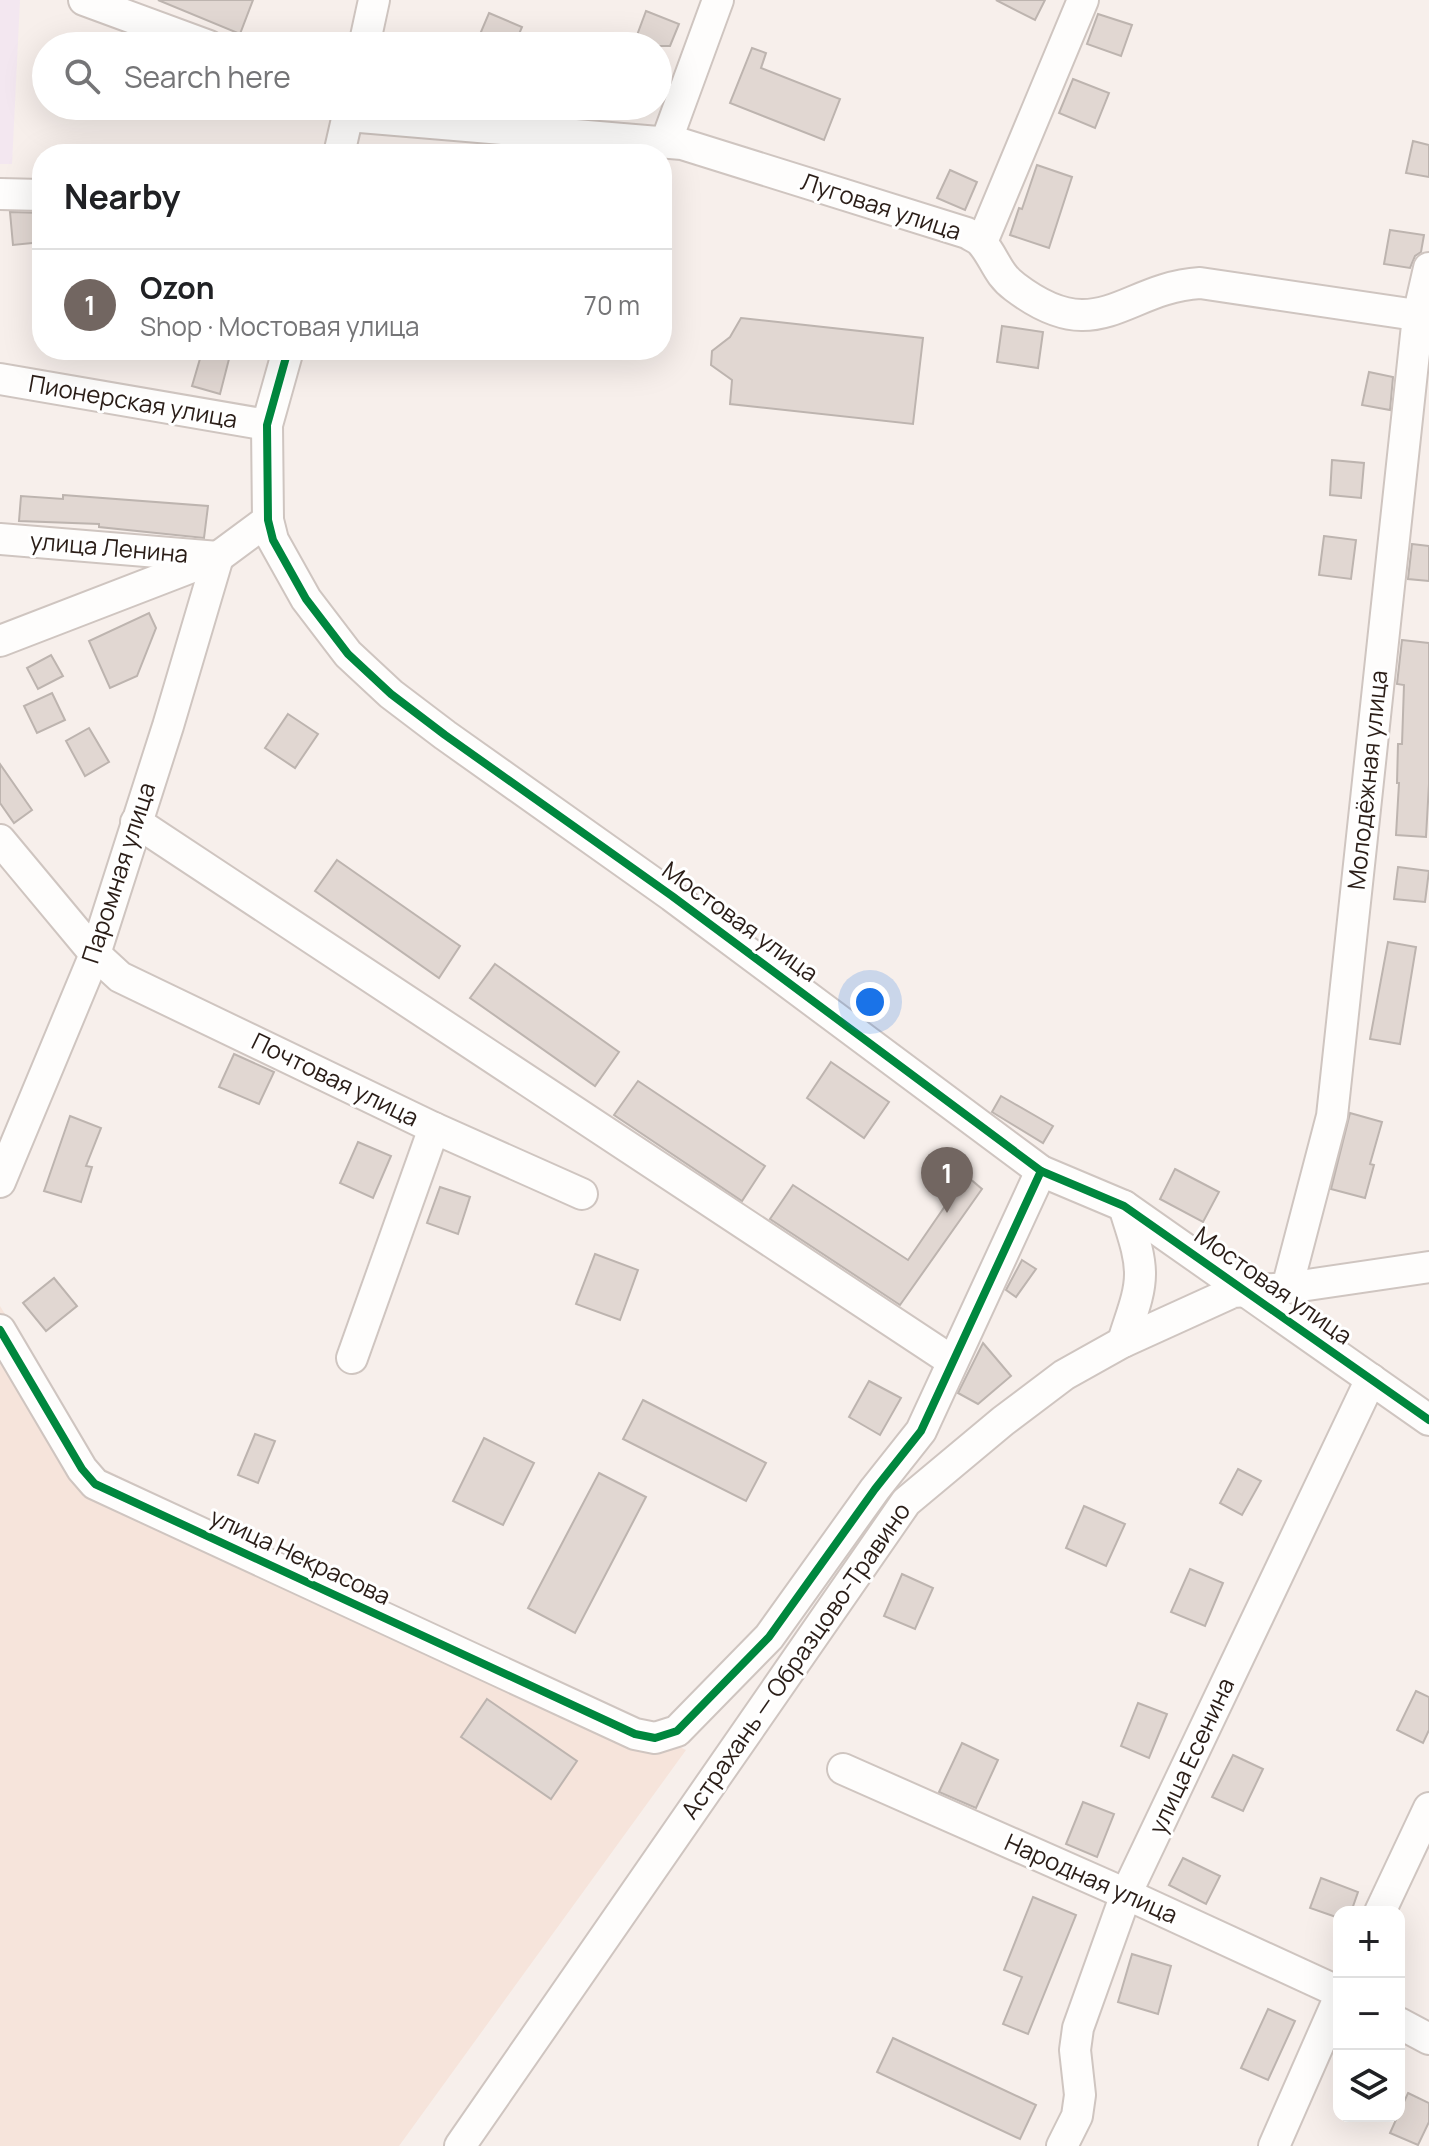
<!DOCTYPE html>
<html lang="en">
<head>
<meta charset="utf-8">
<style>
  :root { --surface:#fff; --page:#f6f6f6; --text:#202124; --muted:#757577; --line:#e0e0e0; --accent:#726661 }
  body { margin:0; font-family:Manrope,sans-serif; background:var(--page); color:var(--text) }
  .controls { position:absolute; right:24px; bottom:24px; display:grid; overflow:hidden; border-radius:16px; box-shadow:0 8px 32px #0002 }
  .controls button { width:72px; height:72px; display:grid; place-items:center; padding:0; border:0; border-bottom:2px solid var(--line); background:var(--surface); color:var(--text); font:40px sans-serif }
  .you { position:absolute; left:870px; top:1002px; width:28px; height:28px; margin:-20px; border:6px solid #fff; border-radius:50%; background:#1a73e8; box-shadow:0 0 0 12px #1a73e833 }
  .badge { display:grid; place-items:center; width:52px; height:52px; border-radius:50%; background:var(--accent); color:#fff; font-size:26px; font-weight:700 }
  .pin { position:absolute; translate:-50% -66px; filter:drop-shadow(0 2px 4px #0008) }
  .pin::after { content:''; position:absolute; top:42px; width:28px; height:24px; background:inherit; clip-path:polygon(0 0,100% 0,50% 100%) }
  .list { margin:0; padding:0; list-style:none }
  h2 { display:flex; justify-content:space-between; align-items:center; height:104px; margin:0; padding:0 32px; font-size:34px }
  h2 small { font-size:26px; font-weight:400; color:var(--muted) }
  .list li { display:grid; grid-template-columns:52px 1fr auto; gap:24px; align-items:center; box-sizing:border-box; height:112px; padding:0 32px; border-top:2px solid var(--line) }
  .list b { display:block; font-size:30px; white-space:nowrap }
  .list p { margin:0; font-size:26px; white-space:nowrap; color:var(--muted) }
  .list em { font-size:26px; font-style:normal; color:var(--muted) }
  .icon { flex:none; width:44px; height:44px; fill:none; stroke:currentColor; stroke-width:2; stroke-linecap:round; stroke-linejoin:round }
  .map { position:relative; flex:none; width:1429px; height:2146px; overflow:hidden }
  .search { position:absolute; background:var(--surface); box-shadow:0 8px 32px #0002; left:32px; top:32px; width:640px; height:88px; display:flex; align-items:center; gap:20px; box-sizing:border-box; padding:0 28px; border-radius:44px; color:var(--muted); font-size:30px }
  .panel { position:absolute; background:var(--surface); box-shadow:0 8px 32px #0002; left:32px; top:144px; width:640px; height:216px; border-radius:32px }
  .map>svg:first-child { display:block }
  .built { fill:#f6e4db }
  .education { fill:#f3e7f0 }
  .building { fill:#e1d7d2; stroke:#bdb4af; stroke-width:2 }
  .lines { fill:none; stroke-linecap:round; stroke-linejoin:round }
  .minor-casing { stroke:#cfc5c0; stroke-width:34 }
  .minor { stroke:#fefdfc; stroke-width:30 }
  .cycleway-casing { stroke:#fff; stroke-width:13 }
  .cycleway { stroke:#00873e; stroke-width:8 }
  .labels { text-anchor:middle; stroke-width:6; stroke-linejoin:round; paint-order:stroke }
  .street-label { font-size:24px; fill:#2a1d17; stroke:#fff }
</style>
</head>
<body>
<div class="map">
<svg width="1429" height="2146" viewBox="0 0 1429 2146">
  <rect width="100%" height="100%" fill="#f7efeb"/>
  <polygon class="built" points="0,1306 100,1467 686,1750 399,2146 0,2146"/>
  <polygon class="education" points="0,0 20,0 12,164 0,164"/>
  <g class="building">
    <polygon points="158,0 253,0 240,34"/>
    <polygon points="996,0 1045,0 1035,20"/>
    <polygon points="646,11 679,24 670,46 633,46"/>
    <polygon points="489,13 522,27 514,46 475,46"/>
    <polygon points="1098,14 1132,25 1121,56 1087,44"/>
    <polygon points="752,48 766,53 761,68 840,99 824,140 730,103"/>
    <polygon points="1073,79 1109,93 1095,128 1059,113"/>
    <polygon points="1413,141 1429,145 1429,177 1406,173"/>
    <polygon points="1037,165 1072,177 1049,248 1010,235 1019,208 1022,209"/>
    <polygon points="950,170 977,182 965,210 937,198"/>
    <polygon points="10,212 42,213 42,242 13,245"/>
    <polygon points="1390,230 1424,235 1421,252 1415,256 1410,268 1384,264"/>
    <polygon points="741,318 923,338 913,424 730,404 732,380 711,365 712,351 730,337"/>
    <polygon points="1002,326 1043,332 1038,368 997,362"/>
    <polygon points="202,352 229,359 220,394 192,386"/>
    <polygon points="1369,372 1393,377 1390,410 1362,405"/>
    <polygon points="1332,460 1364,463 1361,498 1330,495"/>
    <polygon points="63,495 208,506 204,538 99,527 99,524 19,521 21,496 63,499"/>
    <polygon points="1324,536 1356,540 1351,579 1319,575"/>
    <polygon points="1412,544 1429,546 1429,581 1408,579"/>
    <polygon points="149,613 156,628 137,676 110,688 89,641"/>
    <polygon points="1402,640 1429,643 1429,784 1426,837 1396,835 1399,783 1397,783 1398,744 1402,744 1404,685 1397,684"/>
    <polygon points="51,655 63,676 38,689 27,668"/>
    <polygon points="52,693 65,720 37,733 24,706"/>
    <polygon points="288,714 318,734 295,768 265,748"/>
    <polygon points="89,728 109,762 85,776 66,741"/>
    <polygon points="0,764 32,810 14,823 0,803"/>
    <polygon points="337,860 460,946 439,978 315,891"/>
    <polygon points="1398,867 1429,871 1425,902 1394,899"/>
    <polygon points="1388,942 1416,947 1400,1044 1370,1039"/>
    <polygon points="495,964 619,1052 595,1086 470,998"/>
    <polygon points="234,1054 274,1072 259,1104 219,1087"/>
    <polygon points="831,1062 889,1102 864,1138 807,1098"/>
    <polygon points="638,1081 765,1166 742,1201 614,1115"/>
    <polygon points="1001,1096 1053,1126 1043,1143 992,1112"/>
    <polygon points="1350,1113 1382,1122 1370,1164 1374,1165 1365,1198 1331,1189"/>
    <polygon points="70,1116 101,1128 86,1166 92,1167 81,1202 44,1191"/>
    <polygon points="358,1142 391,1156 373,1198 340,1183"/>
    <polygon points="1175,1169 1219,1192 1203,1222 1160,1199"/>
    <polygon points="962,1172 982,1189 900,1305 770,1219 793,1185 908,1260 954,1193"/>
    <polygon points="440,1187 470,1197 458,1234 427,1223"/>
    <polygon points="595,1254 638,1270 620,1320 576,1304"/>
    <polygon points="1022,1260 1036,1269 1016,1297 1006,1290"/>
    <polygon points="54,1278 77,1306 46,1331 23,1303"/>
    <polygon points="983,1343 1011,1376 978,1404 958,1393"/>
    <polygon points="869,1381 901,1398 880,1435 849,1417"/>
    <polygon points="643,1400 766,1463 746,1501 623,1439"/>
    <polygon points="255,1434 275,1441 258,1483 238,1475"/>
    <polygon points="484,1438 534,1463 503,1525 453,1501"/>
    <polygon points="1238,1469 1261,1481 1242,1515 1220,1503"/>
    <polygon points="599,1473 646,1497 575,1633 528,1608"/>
    <polygon points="1084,1506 1125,1524 1106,1566 1066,1548"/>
    <polygon points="1190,1569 1223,1583 1205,1626 1171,1612"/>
    <polygon points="902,1574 933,1588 915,1629 884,1616"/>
    <polygon points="1416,1691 1429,1697 1429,1730 1423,1743 1397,1730"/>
    <polygon points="487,1699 577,1761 551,1799 461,1737"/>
    <polygon points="1138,1703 1167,1714 1149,1758 1121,1746"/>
    <polygon points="962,1743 998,1760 976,1808 939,1792"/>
    <polygon points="1233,1755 1263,1769 1243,1811 1212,1797"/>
    <polygon points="1083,1802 1114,1814 1097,1857 1066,1844"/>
    <polygon points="1183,1858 1220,1876 1206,1904 1169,1885"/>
    <polygon points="1321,1878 1358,1892 1351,1912 1339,1912 1339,1918 1310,1908"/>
    <polygon points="1033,1897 1076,1915 1028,2034 1003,2024 1022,1977 1004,1970"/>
    <polygon points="1132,1954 1171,1966 1158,2014 1118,2002"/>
    <polygon points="1268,2009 1295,2021 1268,2080 1241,2068"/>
    <polygon points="893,2038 1036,2105 1020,2139 877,2072"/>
    <polygon points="1408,2093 1429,2103 1429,2122 1418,2145 1390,2133"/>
  </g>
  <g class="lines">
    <g class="minor-casing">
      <g id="minor">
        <polyline points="84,0 209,46"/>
        <polyline points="364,46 374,0"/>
        <path d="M348,116L682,144L967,233C972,236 979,239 982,243C995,258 997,274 1015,287C1098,350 1123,288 1200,283L1429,317"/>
        <polyline points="666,142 718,0"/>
        <polyline points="339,154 350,106"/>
        <polyline points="0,194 42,195"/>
        <polyline points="982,242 1083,0"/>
        <polyline points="288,350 267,425 268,520 273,540 306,599 348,654 391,694 445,735 672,896 1041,1171 1124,1206 1429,1420"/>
        <polyline points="0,379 267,425"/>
        <polyline points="0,539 218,557 168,726 95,954 0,1182"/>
        <polyline points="0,641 218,557 268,520"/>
        <polyline points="136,822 952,1361"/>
        <polyline points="0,840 95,954 120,977 434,1128 582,1194"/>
        <polyline points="1287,1288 1332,1116 1418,316 1429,268"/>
        <polyline points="0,1330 82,1469 95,1484 635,1734 655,1738 677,1731 769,1637 875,1489 921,1431 1041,1171"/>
        <path d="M1123,1342C1129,1320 1140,1297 1140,1274C1140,1251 1130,1228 1124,1206"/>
        <polyline points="352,1358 434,1128"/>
        <polyline points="843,1769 1126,1894 1339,1992"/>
        <polyline points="1380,1912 1429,1808"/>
        <polyline points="1399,2023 1429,2039"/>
        <polyline points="460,2146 906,1502 1003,1421 1064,1375 1123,1342 1233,1292 1287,1288 1429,1267"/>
        <polyline points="1062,2146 1077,2116 1080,2095 1075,2050 1078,2028 1126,1894 1371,1379"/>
        <polyline points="1274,2146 1339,1998"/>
      </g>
    </g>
    <use href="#minor" class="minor"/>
    <g class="cycleway-casing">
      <g id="cycleway">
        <polyline points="288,350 267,425 268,520 273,540 306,599 348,654 391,694 445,735 672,896 1041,1171 1124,1206 1429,1420"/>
        <polyline points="0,1330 82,1469 95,1484 635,1734 655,1738 677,1731 769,1637 875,1489 921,1431 1041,1171"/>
      </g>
    </g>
    <use href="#cycleway" class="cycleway"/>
  </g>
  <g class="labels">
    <g class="street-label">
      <text transform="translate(881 207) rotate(18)" y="8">Луговая улица</text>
      <text transform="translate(133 402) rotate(10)" y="8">Пионерская улица</text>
      <text transform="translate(109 548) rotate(5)" y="8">улица Ленина</text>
      <text transform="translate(1368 780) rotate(-84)" y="8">Молодёжная улица</text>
      <text transform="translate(119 873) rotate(-72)" y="8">Паромная улица</text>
      <text transform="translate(740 922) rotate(36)" y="8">Мостовая улица</text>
      <text transform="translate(335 1080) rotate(26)" y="8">Почтовая улица</text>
      <text transform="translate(1273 1286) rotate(35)" y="8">Мостовая улица</text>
      <text transform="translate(300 1557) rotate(25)" y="8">улица Некрасова</text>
      <text transform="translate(796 1661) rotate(-55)" y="8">Астрахань — Образцово-Травино</text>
      <text transform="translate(1192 1756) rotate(-65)" y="8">улица Есенина</text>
      <text transform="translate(1091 1879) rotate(24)" y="8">Народная улица</text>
    </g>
  </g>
</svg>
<div class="controls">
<button>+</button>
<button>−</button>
<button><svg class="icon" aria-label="layers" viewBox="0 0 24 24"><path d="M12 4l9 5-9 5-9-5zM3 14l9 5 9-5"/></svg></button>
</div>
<div class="you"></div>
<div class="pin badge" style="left:947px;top:1213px">1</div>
<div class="search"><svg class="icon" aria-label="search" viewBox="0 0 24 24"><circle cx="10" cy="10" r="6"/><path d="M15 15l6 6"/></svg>Search here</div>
<section class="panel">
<h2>Nearby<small></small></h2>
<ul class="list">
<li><span class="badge">1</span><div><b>Ozon</b><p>Shop · Мостовая улица</p></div><em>70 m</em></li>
</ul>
</section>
</div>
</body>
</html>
